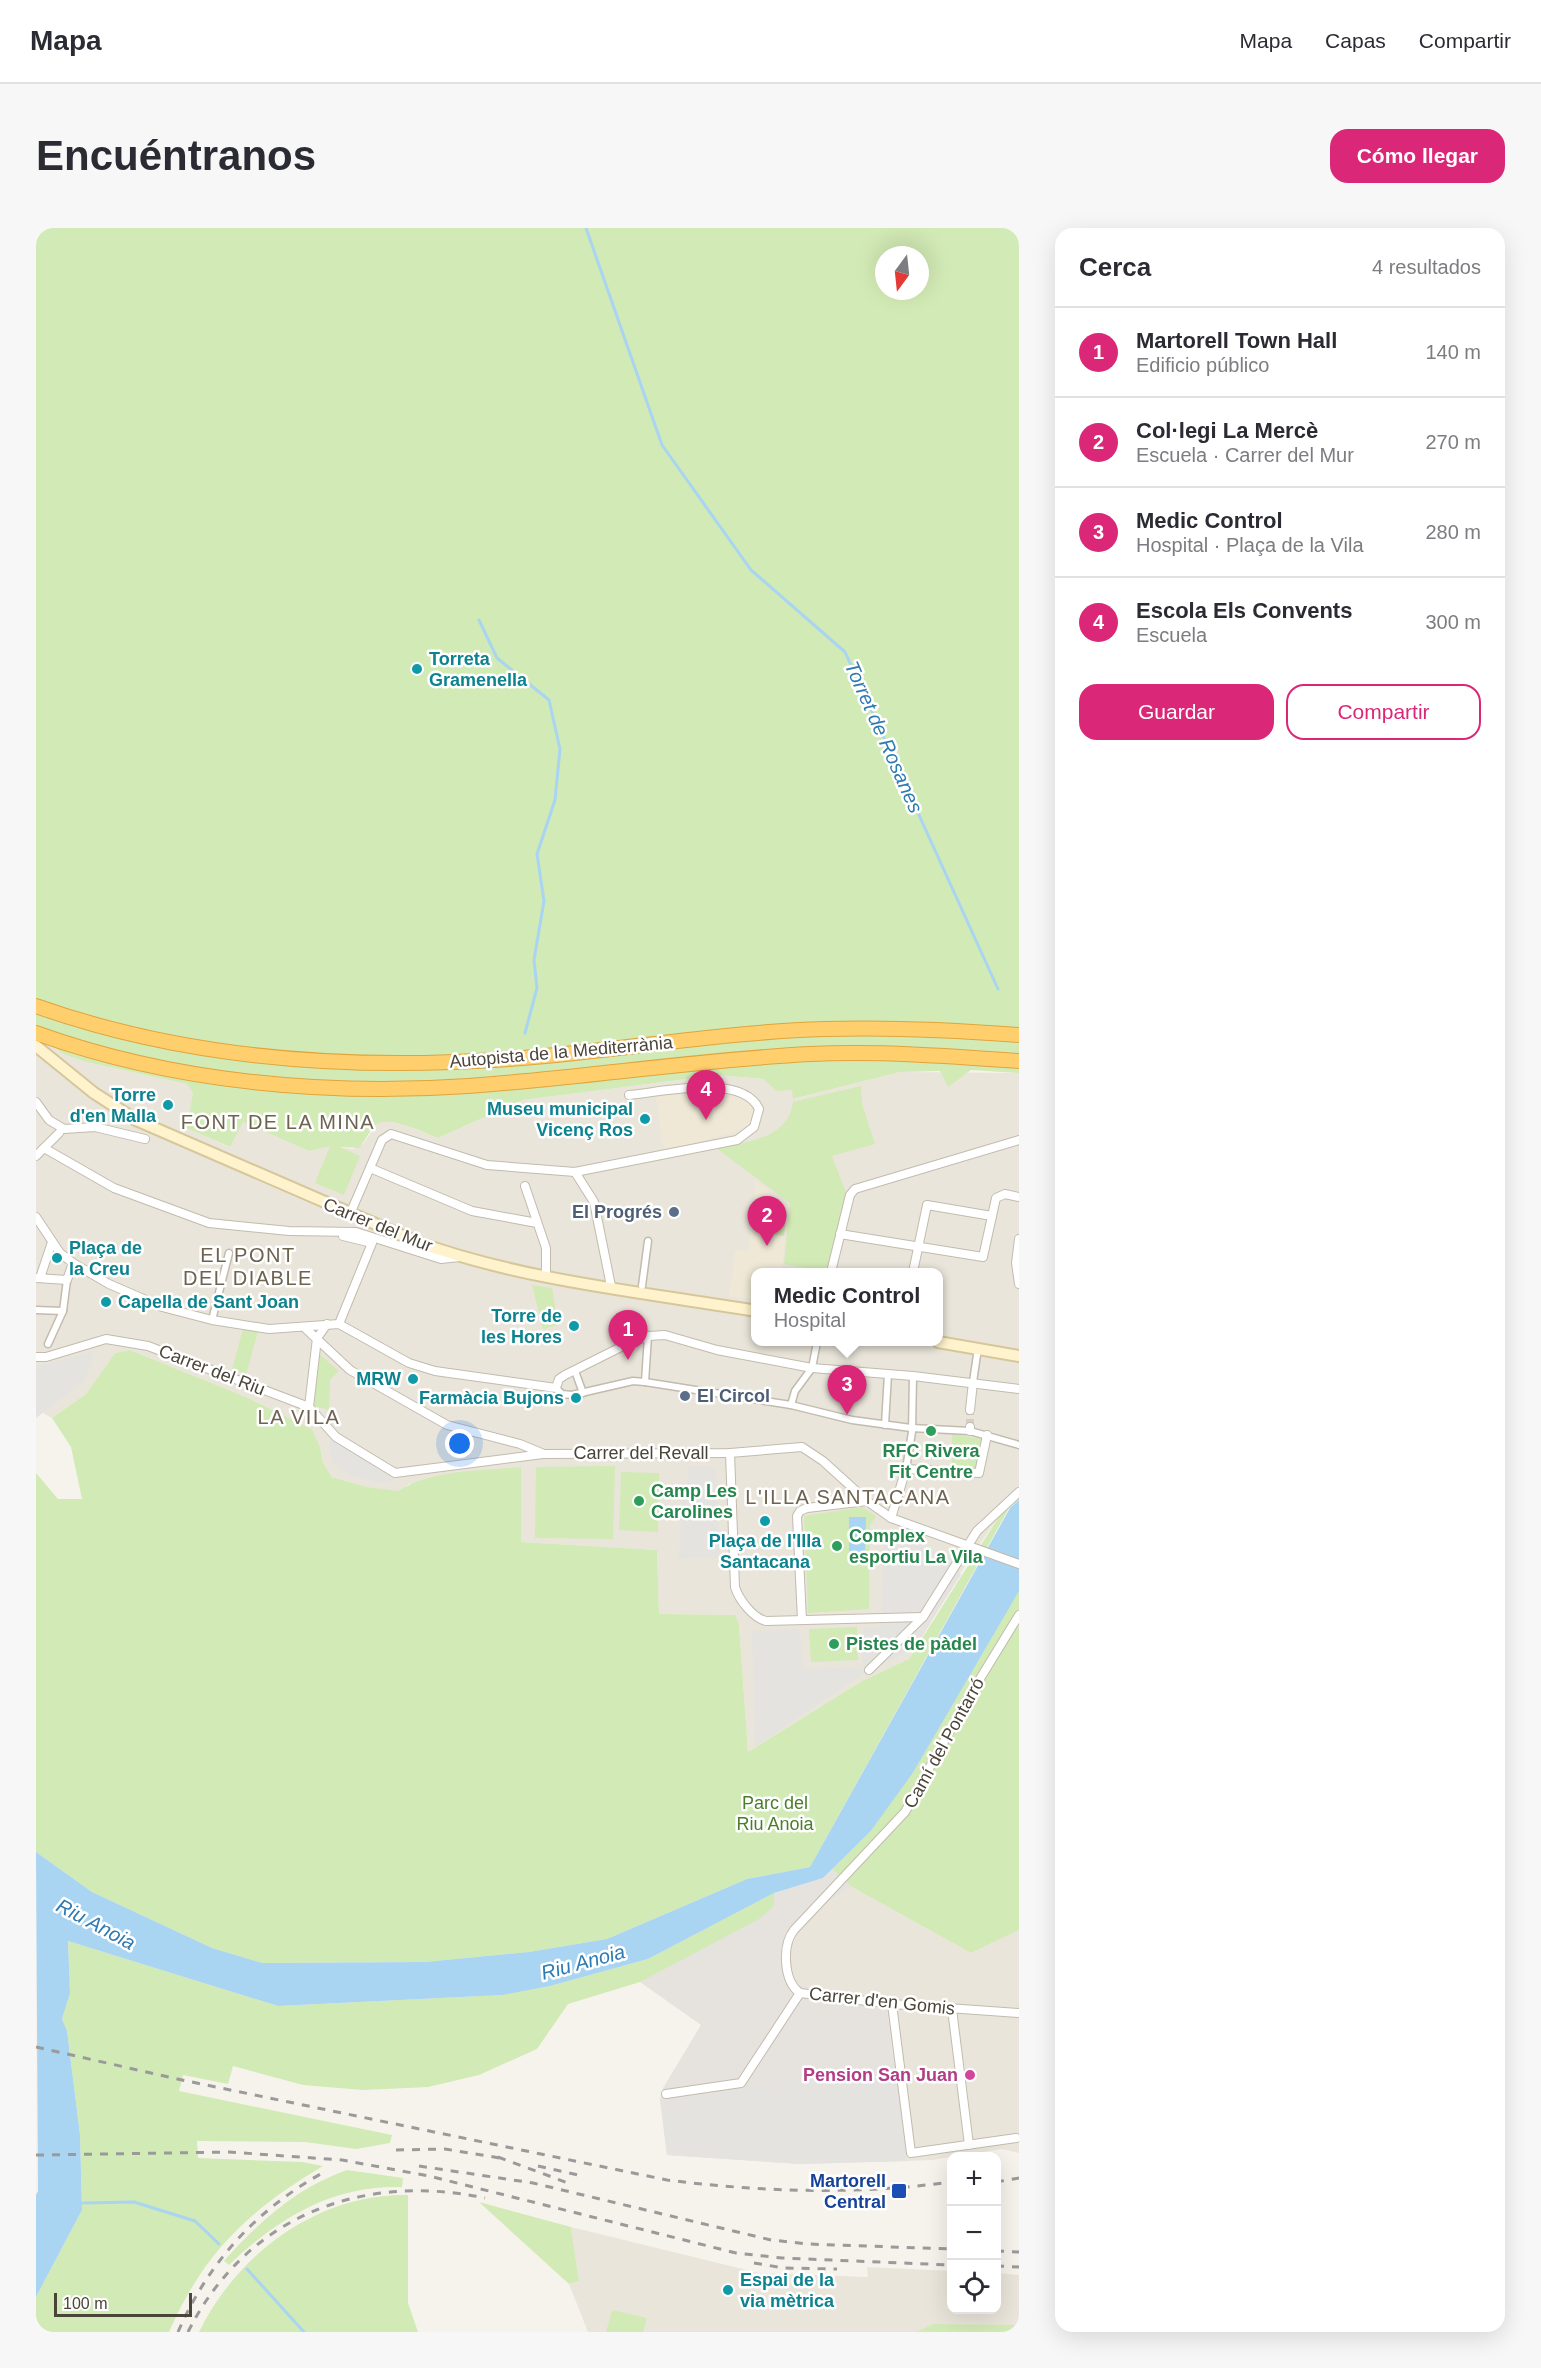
<!DOCTYPE html>
<html lang="es">
<head>
<meta charset="utf-8">
<style>
  :root { --surface:#fff; --page:#f7f7f7; --text:#2b2b33; --muted:#7c7c81; --line:#e1e1e2; --accent:#db2777 }
  body { margin:0; font-family:Arial,sans-serif; background:var(--page); color:var(--text) }
  .controls { position:absolute; right:18px; bottom:18px; display:grid; overflow:hidden; border-radius:12px; box-shadow:0 6px 24px #0002 }
  .controls button { width:54px; height:54px; display:grid; place-items:center; padding:0; border:0; border-bottom:2px solid var(--line); background:var(--surface); color:var(--text); font:30px sans-serif }
  .compass { position:absolute; left:839px; top:18px; width:54px; height:54px; border-radius:50%; background:var(--surface); box-shadow:0 6px 24px #0002; rotate:195deg }
  .scale { position:absolute; left:18px; bottom:15px; width:138px; box-sizing:border-box; padding-left:6px; border:3px solid #4b4439; border-top:0; font-size:16px; line-height:21px; white-space:nowrap; color:#4b4439; -webkit-text-stroke:4px #fff; paint-order:stroke }
  .you { position:absolute; left:424px; top:1216px; width:21px; height:21px; margin:-15px; border:4px solid #fff; border-radius:50%; background:#1a73e8; box-shadow:0 0 0 9px #1a73e833 }
  .badge { display:grid; place-items:center; width:39px; height:39px; border-radius:50%; background:var(--accent); color:#fff; font-size:20px; font-weight:700 }
  .pin { position:absolute; translate:-50% -50px; filter:drop-shadow(0 2px 3px #0008) }
  .pin::after { content:''; position:absolute; top:32px; width:21px; height:18px; background:inherit; clip-path:polygon(0 0,100% 0,50% 100%) }
  .popup { position:absolute; left:715px; top:1040px; width:192px; height:78px; box-sizing:border-box; display:grid; place-content:center; border-radius:12px; background:var(--surface); filter:drop-shadow(0 2px 4px #0005); font-size:20px; white-space:nowrap; color:var(--muted) }
  .popup b { font-size:22px; color:var(--text) }
  .popup::after { content:''; position:absolute; left:50%; top:100%; margin-left:-12px; border:12px solid transparent; border-top-color:var(--surface) }
  .list { margin:0; padding:0; list-style:none }
  h2 { display:flex; justify-content:space-between; align-items:center; height:78px; margin:0; padding:0 24px; font-size:26px }
  h2 small { font-size:20px; font-weight:400; color:var(--muted) }
  .list li { display:grid; grid-template-columns:39px 1fr auto; gap:18px; align-items:center; box-sizing:border-box; height:90px; padding:0 24px; border-top:2px solid var(--line) }
  .list b { display:block; font-size:22px; white-space:nowrap }
  .list p { margin:0; font-size:20px; white-space:nowrap; color:var(--muted) }
  .list em { font-size:20px; font-style:normal; color:var(--muted) }
  .actions { display:flex; gap:12px; padding:18px 24px }
  .actions a { flex:1; padding:14px 0; border:2px solid var(--accent); border-radius:18px; text-align:center; font-size:21px; color:var(--accent) }
  .actions .main { background:var(--accent); color:#fff }
  .icon { flex:none; width:33px; height:33px; fill:none; stroke:currentColor; stroke-width:2; stroke-linecap:round; stroke-linejoin:round }
  .map { position:relative; flex:none; width:983px; height:2104px; overflow:hidden; border-radius:18px }
  header { display:flex; align-items:center; gap:36px; box-sizing:border-box; height:84px; padding:0 30px; background:var(--surface); border-bottom:2px solid var(--line) }
  header strong { font-size:28px }
  nav { display:flex; gap:33px; margin-inline-start:auto; font-size:21px }
  .intro { display:flex; align-items:center; justify-content:space-between; box-sizing:border-box; height:144px; padding:0 36px }
  h1 { margin:0; font-size:42px }
  .button { padding:15px 27px; border-radius:18px; background:var(--accent); color:#fff; font-size:21px; font-weight:700 }
  main { display:flex; gap:36px; padding:0 36px }
  aside { flex:1; background:var(--surface); border-radius:18px; box-shadow:0 6px 24px #0002 }
  .map>svg:first-child { display:block }
  .residential { fill:#eae5da; fill-rule:evenodd }
  .industrial { fill:#e6e2dd }
  .education { fill:#efe8d6 }
  .green { fill:#d2eab5; fill-rule:evenodd }
  .parking { fill:#e5e3e0 }
  .water { fill:#a9d4f2 }
  .lines { fill:none; stroke-linecap:round; stroke-linejoin:round }
  .stream { stroke:#a9d4f2; stroke-width:3 }
  .minor-tunnel { stroke:#d4d0c8; stroke-width:8; stroke-dasharray:8 4; stroke-linecap:butt }
  .pedestrian-casing { stroke:#c2bbae; stroke-width:9 }
  .minor-casing { stroke:#c2bbae; stroke-width:10 }
  .secondary-casing { stroke:#d6c79b; stroke-width:14 }
  .motorway-casing { stroke:#e0a43c; stroke-width:16 }
  .pedestrian { stroke:#fff; stroke-width:6 }
  .minor { stroke:#fff; stroke-width:8 }
  .secondary { stroke:#fff3cd; stroke-width:10 }
  .motorway { stroke:#ffcf6e; stroke-width:14 }
  .rail { stroke:#9a9a9a; stroke-width:3; stroke-dasharray:8 8; stroke-linecap:butt }
  .culture-dot { fill:#0f9aa8; stroke:#fff; stroke-width:2 }
  .service-dot { fill:#5c6f8a; stroke:#fff; stroke-width:2 }
  .leisure-dot { fill:#2e9e5b; stroke:#fff; stroke-width:2 }
  .hotel-dot { fill:#d1479c; stroke:#fff; stroke-width:2 }
  .transit-dot { fill:#1a4fb4; stroke:#fff; stroke-width:2 }
  .labels { text-anchor:middle; stroke-width:5; stroke-linejoin:round; paint-order:stroke }
  .culture-label { font-size:18px; font-weight:bold; fill:#0d838f; stroke:#fff; text-anchor:end }
  .street-label { font-size:18px; fill:#4b4439; stroke:#fff }
  .service-label { font-size:18px; font-weight:bold; fill:#4e5e75; stroke:#fff; text-anchor:end }
  .leisure-label { font-size:18px; font-weight:bold; fill:#27864d; stroke:#fff; text-anchor:start }
  .park-label { font-size:18px; fill:#4a7f2a; stroke:#fff }
  .hotel-label { font-size:18px; font-weight:bold; fill:#b23c85; stroke:#fff; text-anchor:end }
  .transit-label { font-size:18px; font-weight:bold; fill:#164399; stroke:#fff; text-anchor:end }
  .water-label { font-size:20px; font-style:italic; fill:#2e7ab2; stroke:#fff }
  .neighbourhood-label { font-size:20px; letter-spacing:1.5px; fill:#6e6250; stroke:#fff }
</style>
</head>
<body>
<header>
<strong>Mapa</strong>
<nav><a>Mapa</a><a>Capas</a><a>Compartir</a></nav>
</header>
<div class="intro"><h1>Encuéntranos</h1><a class="button">Cómo llegar</a></div>
<main>
<div class="map">
<svg width="983" height="2104" viewBox="0 0 983 2104">
  <rect width="100%" height="100%" fill="#f6f3ec"/>
  <g class="residential">
    <path d="M0,806L27,826L50,834L151,856L157,865L150,900L193,919L207,894L273,923L291,918L317,921L327,916L341,896L346,893L366,896L402,910L487,872L682,847L729,851L740,863L756,861L758,871L864,844L983,845V1269L964,1287L932,1333L873,1431L826,1453L712,1524L703,1396L699,1387L623,1386L621,1322L485,1314V1279L373,1256L362,1264L331,1259L296,1249L287,1235L284,1219L276,1201L210,1169L94,1122L79,1125L50,1166L16,1190L5,1184L0,1186ZM720,1044H902V1114H720Z"/>
    <polygon points="816,1659 935,1725 983,1702 983,1925 966,1921 896,1932 871,1933 850,1773 760,1756 753,1714 770,1690"/>
    <polygon points="535,1999 723,2045 832,2049 831,2039 915,2043 915,2082 960,2082 961,2045 983,2047 983,2097 897,2096 880,2104 552,2104 533,2056 543,2053"/>
  </g>
  <polygon class="industrial" points="796,1641 816,1659 770,1690 753,1714 760,1756 850,1773 871,1933 764,1936 631,1927 624,1871 627,1860 665,1797 604,1754 738,1678 738,1665 787,1650"/>
  <g class="education">
    <polygon points="681,863 700,864 716,875 718,889 711,901 628,923 620,869"/>
    <polygon points="720,953 752,977 746,1044 720,1044 719,1072 693,1068 699,1022 712,1023"/>
  </g>
  <g class="green">
    <path d="M0,0H983V845L935,842L912,859L904,843L864,844L757,871L756,862L740,863L728,851L682,847L487,872L402,910C389,905 351,886 340,897C333,903 329,913 323,920L304,919L324,928L308,967L279,955L294,918L273,923L207,894L194,919L150,900L157,865L151,856L50,834L27,826L0,806ZM848,27H884V63H848Z"/>
    <path d="M825,858L826,876L839,916L796,928L811,967L792,1044L748,1036L754,975L680,920C709,914 752,912 757,874Z"/>
    <polygon points="732,982 751,984 748,1008 729,1006"/>
    <polygon points="496,1057 516,1060 522,1097 507,1101"/>
    <polygon points="207,1101 222,1103 210,1147 196,1141"/>
    <path d="M94,1122L210,1169L276,1201L284,1219L287,1235L296,1249L331,1259L362,1263C397,1241 445,1243 485,1239V1314L621,1322L623,1386L699,1387L703,1396L712,1524L826,1453L873,1431L964,1287L983,1269V1272L973,1280L774,1639L711,1651L571,1711L493,1724L389,1734L225,1735L176,1720L56,1664L0,1624V1245L22,1271H46L35,1219L16,1190L50,1166L79,1125Z"/>
    <polygon points="282,1125 303,1143 294,1152 293,1182 278,1178"/>
    <polygon points="916,1206 948,1211 942,1240 916,1237"/>
    <polygon points="579,1238 577,1311 499,1310 500,1239"/>
    <polygon points="585,1244 623,1245 622,1304 583,1302"/>
    <polygon points="826,1279 840,1288 834,1297 833,1381 772,1385 768,1288"/>
    <polygon points="983,1363 983,1702 935,1725 816,1659 796,1641 834,1604"/>
    <polygon points="821,1399 822,1432 775,1434 773,1401"/>
    <path d="M738,1665V1678L723,1691L604,1754L532,1776L501,1821L443,1847L392,1859L327,1862L267,1857L197,1838L192,1856L147,1847L143,1863L356,1907L354,1915L320,1921L269,1914L161,1913L162,1930L266,1934L287,1938C213,1982 168,2024 133,2104H0V2069L46,1982L44,1907L31,1803L26,1791L34,1765L32,1713L242,1778L465,1767L514,1758L612,1731Z"/>
    <path d="M311,1942L367,1950L366,1959C296,1957 242,1990 193,2037L188,2033C224,1993 260,1960 311,1942Z"/>
    <path d="M372,1967V2075L382,2104H163C201,2026 282,1965 372,1967Z"/>
    <polygon points="443,1974 535,1999 543,2053 533,2056"/>
    <polygon points="576,2082 611,2090 607,2104 570,2104"/>
    <polygon points="897,2096 983,2097 983,2104 880,2104"/>
  </g>
  <g class="parking">
    <polygon points="57,1123 56,1135 47,1154 0,1190 0,1139"/>
    <polygon points="295,1205 362,1248 355,1254 343,1255 313,1247 298,1236 293,1224"/>
    <polygon points="652,1239 680,1239 684,1330 643,1331 645,1256 652,1256"/>
    <polygon points="848,1306 914,1327 925,1347 877,1421 833,1442 719,1519 716,1403 764,1401 767,1441 827,1439 827,1400 845,1399"/>
    <polygon points="858,1832 871,1933 764,1936 631,1927 624,1871 705,1861"/>
  </g>
  <g class="water">
    <polygon points="983,1272 983,1363 876,1546 834,1604 787,1650 738,1665 612,1731 514,1758 466,1767 242,1778 32,1713 34,1765 26,1791 31,1803 44,1907 46,1982 0,2069 0,1967 2,1963 0,1624 56,1664 176,1720 226,1735 389,1734 493,1724 571,1711 711,1651 774,1639 974,1280"/>
    <polygon points="813,1289 830,1289 829,1324 813,1323"/>
  </g>
  <g class="lines">
    <g class="stream">
      <polyline points="550,0 626,217 715,342 809,424 962,761"/>
      <polyline points="443,392 461,430 513,472 524,521 519,572 501,626 508,673 498,732 501,760 489,805"/>
      <polyline points="44,1975 98,1974 159,1993 183,2016"/>
      <polyline points="211,2041 268,2104"/>
    </g>
    <polyline class="minor-tunnel" points="934,1199 934,1182"/>
    <g class="pedestrian-casing">
      <g id="pedestrian">
        <polyline points="606,1058 612,1013"/>
        <polyline points="0,1082 27,1083"/>
        <polyline points="176,1092 193,1025"/>
        <polyline points="12,1116 27,1083 31,1052"/>
        <polyline points="539,1143 547,1165"/>
        <polyline points="609,1154 612,1108"/>
        <polyline points="937,1154 942,1120"/>
        <polyline points="520,1160 526,1166 536,1167 597,1153 609,1154 755,1177 816,1192 875,1200 934,1203 983,1217"/>
        <polyline points="755,1177 759,1163 776,1140 781,1114"/>
        <polyline points="849,1197 852,1146"/>
        <polyline points="870,1241 876,1204 877,1148"/>
      </g>
    </g>
    <g class="minor-casing">
      <g id="minor">
        <polyline points="0,874 13,892 28,901 59,899 109,911"/>
        <polyline points="8,920 78,960 173,995 253,1003 320,1004 405,1031 423,1029"/>
        <polyline points="0,928 23,905"/>
        <polyline points="334,940 436,983 501,995"/>
        <polyline points="539,944 558,974 575,1058"/>
        <polyline points="489,958 510,1020 510,1047"/>
        <path d="M314,986L346,912L355,906L451,937L539,944L701,912L718,899L723,881C706,845 627,864 593,867"/>
        <polyline points="0,989 24,1025 37,1035 73,1056 126,1079 176,1092 233,1101 303,1096 373,1135 399,1143 520,1160 523,1151 529,1147 591,1116 612,1108 629,1107 681,1122 776,1140 877,1148 983,1161"/>
        <polyline points="804,1006 947,1029 960,970 969,966 983,969"/>
        <polyline points="983,1011 980,1035 983,1056"/>
        <polyline points="795,1044 814,967 819,961 983,912"/>
        <polyline points="877,1044 891,977 956,988"/>
        <polyline points="0,1050 31,1052 37,1035"/>
        <polyline points="4,1050 16,1014"/>
        <polyline points="303,1096 336,1015 307,1008"/>
        <polyline points="268,1099 314,1142 411,1197 484,1216 508,1226 694,1225 766,1219 787,1233 831,1273 855,1290 983,1336"/>
        <polyline points="0,1129 10,1129 70,1111 112,1118 273,1179 300,1209 359,1245 507,1226"/>
        <polyline points="273,1179 281,1110 291,1096"/>
        <polyline points="934,1182 937,1154"/>
        <polyline points="934,1203 934,1199"/>
        <path d="M694,1225L699,1359C703,1372 717,1390 730,1393L887,1389"/>
        <polyline points="855,1290 870,1241 943,1245 951,1207"/>
        <path d="M983,1387L931,1472L869,1584L758,1702C746,1717 747,1753 764,1765L856,1776L983,1785"/>
        <polyline points="766,1392 761,1288 764,1283 771,1280 831,1273"/>
        <polyline points="833,1442 887,1389 941,1303 983,1264"/>
        <polyline points="856,1776 875,1925 980,1910"/>
        <polyline points="916,1781 933,1917"/>
        <polyline points="630,1866 705,1855 764,1765"/>
      </g>
    </g>
    <g class="secondary-casing">
      <g id="secondary">
        <path d="M0,818L58,865L100,892L381,1014C489,1053 607,1064 720,1083"/>
        <polyline points="902,1114 983,1128"/>
      </g>
    </g>
    <g class="motorway-casing">
      <g id="motorway">
        <path d="M0,778C155,833 324,843 487,830C587,822 688,804 789,801C854,799 918,802 983,807"/>
        <path d="M0,805C136,854 289,868 432,858C546,850 660,832 774,826C844,823 913,828 983,833"/>
      </g>
    </g>
    <use href="#pedestrian" class="pedestrian"/>
    <use href="#minor" class="minor"/>
    <use href="#secondary" class="secondary"/>
    <use href="#motorway" class="motorway"/>
    <g class="rail">
      <path d="M0,1819L146,1852L631,1952C726,1964 820,1967 915,1954"/>
      <polyline points="360,1922 409,1921 470,1931"/>
      <polyline points="0,1927 193,1924 306,1932 393,1948 700,2025 746,2030 915,2037"/>
      <polyline points="462,1929 532,1955"/>
      <polyline points="383,1938 497,1955 735,2012 772,2016 915,2021"/>
      <polyline points="502,1938 542,1947"/>
      <polyline points="960,1954 983,1950"/>
      <polyline points="960,2023 983,2024"/>
      <polyline points="718,2035 748,2040 801,2041"/>
      <polyline points="960,2038 983,2039"/>
      <path d="M142,2104C173,2033 222,1980 290,1943"/>
      <path d="M152,2104C210,1988 326,1944 449,1970"/>
    </g>
  </g>
  <g class="culture-dot">
    <circle cx="381" cy="441" r="6"/>
    <circle cx="132" cy="877" r="6"/>
    <circle cx="609" cy="891" r="6"/>
    <circle cx="21" cy="1030" r="6"/>
    <circle cx="70" cy="1074" r="6"/>
    <circle cx="538" cy="1098" r="6"/>
    <circle cx="377" cy="1151" r="6"/>
    <circle cx="540" cy="1170" r="6"/>
    <circle cx="729" cy="1293" r="6"/>
    <circle cx="692" cy="2062" r="6"/>
  </g>
  <g class="service-dot">
    <circle cx="638" cy="984" r="6"/>
    <circle cx="649" cy="1168" r="6"/>
  </g>
  <g class="leisure-dot">
    <circle cx="895" cy="1203" r="6"/>
    <circle cx="603" cy="1273" r="6"/>
    <circle cx="801" cy="1318" r="6"/>
    <circle cx="798" cy="1416" r="6"/>
  </g>
  <circle class="hotel-dot" cx="934" cy="1847" r="6"/>
  <rect class="transit-dot" x="855" y="1955" width="16" height="16" rx="3"/>
  <g class="labels">
    <g class="culture-label">
      <text x="393" y="437" text-anchor="start">Torreta<tspan x="393" dy="21">Gramenella</tspan></text>
      <text x="120" y="873">Torre<tspan x="120" dy="21">d'en Malla</tspan></text>
      <text x="597" y="887">Museu municipal<tspan x="597" dy="21">Vicenç Ros</tspan></text>
      <text x="33" y="1026" text-anchor="start">Plaça de<tspan x="33" dy="21">la Creu</tspan></text>
      <text x="82" y="1080" text-anchor="start">Capella de Sant Joan</text>
      <text x="526" y="1094">Torre de<tspan x="526" dy="21">les Hores</tspan></text>
      <text x="365" y="1157">MRW</text>
      <text x="528" y="1176">Farmàcia Bujons</text>
      <text x="729" y="1319" text-anchor="middle">Plaça de l'Illa<tspan x="729" dy="21">Santacana</tspan></text>
      <text x="704" y="2058" text-anchor="start">Espai de la<tspan x="704" dy="21">via mètrica</tspan></text>
    </g>
    <g class="street-label">
      <text transform="translate(525 824) rotate(-5)" y="6">Autopista de la Mediterrània</text>
      <text transform="translate(342 997) rotate(22)" y="6">Carrer del Mur</text>
      <text transform="translate(176 1142) rotate(21)" y="6">Carrer del Riu</text>
      <text x="605" y="1231">Carrer del Revall</text>
      <text transform="translate(908 1515) rotate(-61)" y="6">Camí del Pontarró</text>
      <text transform="translate(846 1773) rotate(6)" y="6">Carrer d'en Gomis</text>
    </g>
    <g class="service-label">
      <text x="626" y="990">El Progrés</text>
      <text x="661" y="1174" text-anchor="start">El Circol</text>
    </g>
    <g class="leisure-label">
      <text x="895" y="1229" text-anchor="middle">RFC Rivera<tspan x="895" dy="21">Fit Centre</tspan></text>
      <text x="615" y="1269">Camp Les<tspan x="615" dy="21">Carolines</tspan></text>
      <text x="813" y="1314">Complex<tspan x="813" dy="21">esportiu La Vila</tspan></text>
      <text x="810" y="1422">Pistes de pàdel</text>
    </g>
    <g class="park-label">
      <text x="739" y="1581">Parc del<tspan x="739" dy="21">Riu Anoia</tspan></text>
    </g>
    <g class="hotel-label">
      <text x="922" y="1853">Pension San Juan</text>
    </g>
    <g class="transit-label">
      <text x="850" y="1959">Martorell<tspan x="850" dy="21">Central</tspan></text>
    </g>
    <g class="water-label">
      <text transform="translate(848 509) rotate(66)" y="7">Torret de Rosanes</text>
      <text transform="translate(60 1696) rotate(28)" y="7">Riu Anoia</text>
      <text transform="translate(547 1734) rotate(-15)" y="7">Riu Anoia</text>
    </g>
    <g class="neighbourhood-label">
      <text x="242" y="901">FONT DE LA MINA</text>
      <text x="212" y="1034">EL PONT<tspan x="212" dy="23">DEL DIABLE</tspan></text>
      <text x="263" y="1196">LA VILA</text>
      <text x="812" y="1276">L'ILLA SANTACANA</text>
    </g>
  </g>
</svg>
<div class="controls">
<button>+</button>
<button>−</button>
<button><svg class="icon" aria-label="locate" viewBox="0 0 24 24"><circle cx="12" cy="12" r="6"/><path d="M12 2v4M12 18v4M2 12h4M18 12h4"/></svg></button>
</div>
<svg class="compass" viewBox="-18 -18 36 36"><path d="M0-13l5 13h-10z" fill="#e53935"/><path d="M0 13l5-13h-10z" fill="#7c7c81"/></svg>
<div class="scale">100 m</div>
<div class="you"></div>
<div class="pin badge" style="left:592px;top:1132px">1</div>
<div class="pin badge" style="left:731px;top:1018px">2</div>
<div class="pin badge" style="left:811px;top:1187px">3</div>
<div class="popup"><b>Medic Control</b>Hospital</div>
<div class="pin badge" style="left:670px;top:892px">4</div>
</div>
<aside>
<h2>Cerca<small>4 resultados</small></h2>
<ul class="list">
<li><span class="badge">1</span><div><b>Martorell Town Hall</b><p>Edificio público</p></div><em>140 m</em></li>
<li><span class="badge">2</span><div><b>Col·legi La Mercè</b><p>Escuela · Carrer del Mur</p></div><em>270 m</em></li>
<li><span class="badge">3</span><div><b>Medic Control</b><p>Hospital · Plaça de la Vila</p></div><em>280 m</em></li>
<li><span class="badge">4</span><div><b>Escola Els Convents</b><p>Escuela</p></div><em>300 m</em></li>
</ul>
<div class="actions"><a class="main">Guardar</a><a>Compartir</a></div>
</aside>
</main>
</body>
</html>
